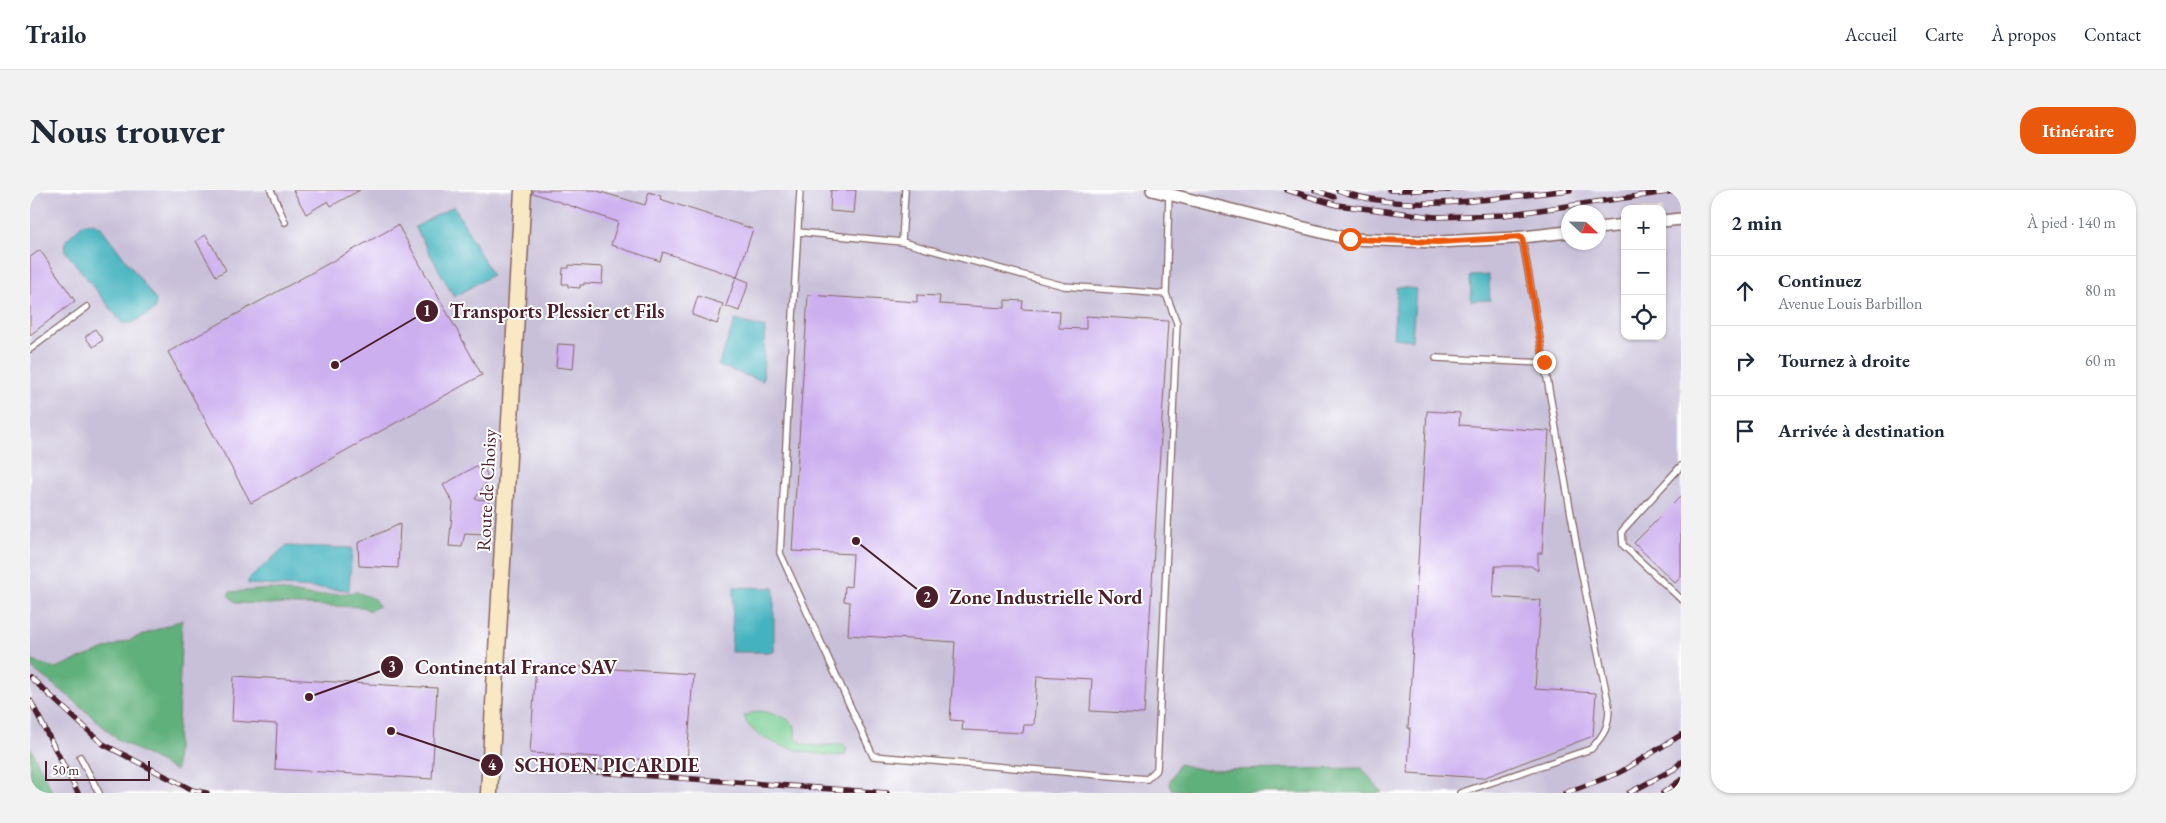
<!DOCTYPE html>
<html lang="fr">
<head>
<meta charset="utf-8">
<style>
  :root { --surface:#fff; --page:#f2f2f3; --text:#1f2937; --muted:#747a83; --line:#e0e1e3; --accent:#ea580c }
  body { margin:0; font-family:"EB Garamond",serif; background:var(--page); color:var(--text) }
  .controls { position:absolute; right:15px; top:15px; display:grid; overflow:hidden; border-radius:10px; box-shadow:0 1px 4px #0004 }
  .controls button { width:45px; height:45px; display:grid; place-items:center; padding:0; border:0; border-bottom:1px solid var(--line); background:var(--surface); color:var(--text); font:25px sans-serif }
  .compass { position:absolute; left:1531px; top:15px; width:45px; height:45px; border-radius:50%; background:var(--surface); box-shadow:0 1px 4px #0004; rotate:112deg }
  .scale { position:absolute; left:15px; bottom:12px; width:105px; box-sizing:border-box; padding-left:5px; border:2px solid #4a1f2b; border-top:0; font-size:14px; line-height:18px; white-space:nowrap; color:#4a1f2b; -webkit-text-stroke:4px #fff; paint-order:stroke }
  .stop { position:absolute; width:15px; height:15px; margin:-11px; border:4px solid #ea580c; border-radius:50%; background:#fff }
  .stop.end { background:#ea580c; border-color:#fff; box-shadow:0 1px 5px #0008 }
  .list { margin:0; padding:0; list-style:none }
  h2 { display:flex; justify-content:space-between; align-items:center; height:65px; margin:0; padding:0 20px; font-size:21px }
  h2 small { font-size:16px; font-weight:400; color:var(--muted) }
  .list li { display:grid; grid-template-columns:32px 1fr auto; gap:15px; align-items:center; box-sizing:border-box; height:70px; padding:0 20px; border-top:1px solid var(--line) }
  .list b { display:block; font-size:19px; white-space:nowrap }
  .list p { margin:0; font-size:16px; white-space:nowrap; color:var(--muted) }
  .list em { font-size:16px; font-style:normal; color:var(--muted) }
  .icon { flex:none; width:28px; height:28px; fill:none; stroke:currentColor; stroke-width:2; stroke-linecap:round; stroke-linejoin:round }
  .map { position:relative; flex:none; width:1651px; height:603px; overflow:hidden; border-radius:20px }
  header { display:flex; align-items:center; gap:30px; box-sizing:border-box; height:70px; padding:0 25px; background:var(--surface); border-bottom:1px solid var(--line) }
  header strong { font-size:24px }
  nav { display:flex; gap:28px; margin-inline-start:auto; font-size:18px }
  .intro { display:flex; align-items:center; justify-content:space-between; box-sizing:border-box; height:120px; padding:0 30px }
  h1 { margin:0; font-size:35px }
  .button { padding:12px 22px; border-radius:20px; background:var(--accent); color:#fff; font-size:18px; font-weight:700 }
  main { display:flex; gap:30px; padding:0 30px }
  aside { flex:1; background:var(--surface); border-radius:20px; box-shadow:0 1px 4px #0004 }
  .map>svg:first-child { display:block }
  .industrial { fill:#c8bfd8; fill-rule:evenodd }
  .green { fill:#77cd91; stroke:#60765e }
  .forest { fill:#61b07b; stroke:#566853 }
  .water { fill:#44b3bf; stroke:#476975 }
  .building { fill:#ccafef }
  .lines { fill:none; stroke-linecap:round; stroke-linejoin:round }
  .lane-casing { stroke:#846665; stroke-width:8 }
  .street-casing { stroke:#846665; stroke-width:14 }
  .secondary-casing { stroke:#846665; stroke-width:19 }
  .lane { stroke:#fff; stroke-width:5.5 }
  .street { stroke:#fff; stroke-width:11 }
  .secondary { stroke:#f8e8c3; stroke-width:16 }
  .rail-casing { stroke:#4a1f2b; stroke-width:5.5 }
  .rail { stroke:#fff; stroke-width:4; stroke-dasharray:11; stroke-linecap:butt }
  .route { stroke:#ea580c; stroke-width:6 }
  .labels { text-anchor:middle; stroke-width:4; stroke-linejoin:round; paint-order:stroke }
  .street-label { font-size:19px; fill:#4a1f2b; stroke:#fff }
  .leader { fill:none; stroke:#4a1f2b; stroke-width:2 }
  .callout-dot { fill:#4a1f2b; stroke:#fff; stroke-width:2 }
  .mark-label { font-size:15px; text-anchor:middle; font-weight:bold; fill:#fff }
  .callout-label { font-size:20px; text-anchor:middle; font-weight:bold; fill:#4a1f2b; stroke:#fff; stroke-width:4; stroke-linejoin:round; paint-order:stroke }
</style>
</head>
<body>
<header>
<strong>Trailo</strong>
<nav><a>Accueil</a><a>Carte</a><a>À propos</a><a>Contact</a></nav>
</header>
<div class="intro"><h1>Nous trouver</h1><a class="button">Itinéraire</a></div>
<main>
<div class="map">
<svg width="1651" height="603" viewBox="0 0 1651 603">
  <rect width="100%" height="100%" fill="#fff"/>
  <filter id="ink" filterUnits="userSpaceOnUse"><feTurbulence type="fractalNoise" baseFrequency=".02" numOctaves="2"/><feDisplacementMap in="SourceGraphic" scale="10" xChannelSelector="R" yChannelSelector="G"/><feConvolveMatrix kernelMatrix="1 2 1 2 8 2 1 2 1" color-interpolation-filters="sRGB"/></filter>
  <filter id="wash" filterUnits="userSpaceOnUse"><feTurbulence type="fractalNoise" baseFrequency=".0096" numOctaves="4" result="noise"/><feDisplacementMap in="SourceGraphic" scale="20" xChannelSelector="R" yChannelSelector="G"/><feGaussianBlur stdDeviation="1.12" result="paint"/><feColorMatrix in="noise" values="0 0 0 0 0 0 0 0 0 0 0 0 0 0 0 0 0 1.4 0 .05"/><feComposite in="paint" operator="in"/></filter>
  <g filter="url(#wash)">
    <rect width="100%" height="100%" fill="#f1e9d1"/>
    <path class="industrial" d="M0,0H1651V603H23L0,557ZM1595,19H1632V146H1595ZM1538,22H1568V52H1538Z"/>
    <path class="green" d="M728,521C737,522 761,527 764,536C766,540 765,544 765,548C779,560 796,555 813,554L817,558L815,565C790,568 721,555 714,526Z"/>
    <g class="forest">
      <polygon points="242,399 284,406 327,402 344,409 349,416 340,421 332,417 206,413 198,405 200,402"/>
      <polygon points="152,430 146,581 87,549 40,507 4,480 0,475 0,468 2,471 25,478"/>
      <polygon points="0,557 23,603 0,603"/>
      <polygon points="1149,574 1174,580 1332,578 1352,603 1169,603 1141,599 1139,593"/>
    </g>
    <g class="water">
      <polygon points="424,16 462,85 424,107 385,37"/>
      <polygon points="63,33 70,36 126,110 125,120 102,133 92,133 35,61 36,50 53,34"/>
      <polygon points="1459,85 1460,110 1441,111 1440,86"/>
      <polygon points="1367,97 1386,99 1382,150 1363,148"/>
      <polygon points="705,130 735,138 733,191 688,176"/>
      <polygon points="256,356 322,358 319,400 218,394 218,390"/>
      <polygon points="704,397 744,398 744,462 701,462"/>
    </g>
    <g id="blocks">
      <g class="building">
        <polygon points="263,0 330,0 301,16 298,11 276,24"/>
        <polygon points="503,0 564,0 615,15 619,2 631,6 630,9 723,39 707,87 633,62 630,71 581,55 588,32 503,3"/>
        <polygon points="801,0 826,0 824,23 800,21"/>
        <polygon points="368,35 452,185 221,313 138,162"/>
        <polygon points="176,45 196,80 186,86 166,51"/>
        <polygon points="10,60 45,111 0,145 0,67"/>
        <polygon points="539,75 573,77 572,94 554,93 554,95 550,95 550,98 538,97 538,94 532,94 533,78 539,78"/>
        <polygon points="706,87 719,92 709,121 696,116"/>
        <polygon points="778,105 887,112 887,105 910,106 909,114 975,118 975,110 993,111 992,119 1030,121 1029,138 1056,139 1056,126 1138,131 1114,524 1060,521 1062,489 1007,486 1004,535 994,535 993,543 932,540 933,531 920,530 925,452 818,445 820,412 814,411 815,396 821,397 823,364 762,361"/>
        <polygon points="668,106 693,114 687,134 662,125"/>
        <polygon points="65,139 73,150 63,157 55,147"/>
        <polygon points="528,154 545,155 543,179 526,177"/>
        <polygon points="1397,221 1430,223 1429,235 1519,241 1512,363 1508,363 1508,381 1501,376 1465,376 1463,407 1511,410 1505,499 1566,503 1563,546 1453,588 1378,583 1380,538 1378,538"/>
        <polygon points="446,276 454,279 457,284 457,291 445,309 459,310 456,344 435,343 432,357 419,356 423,313 413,295"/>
        <polygon points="1651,306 1651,387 1645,393 1604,353"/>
        <polygon points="370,334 368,378 329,376 328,353"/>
        <polygon points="506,474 663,484 657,572 500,563"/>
        <polygon points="204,486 407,498 402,589 245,579 247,534 202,531"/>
      </g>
    </g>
  </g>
  <g filter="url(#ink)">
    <use href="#blocks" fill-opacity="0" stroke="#846665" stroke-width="1"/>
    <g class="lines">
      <g class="lane-casing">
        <g id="lane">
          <polyline points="241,0 255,32"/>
          <polyline points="768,42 872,52 1034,96 1136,104 1147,133 1127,579 1117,589 843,566 750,363 770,0"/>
          <polyline points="872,52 875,0"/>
          <polyline points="1136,104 1139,4"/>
          <polyline points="0,159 57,117"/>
          <polyline points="1406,168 1514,173"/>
          <polyline points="1651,276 1592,341 1593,355 1651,409"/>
          <polyline points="50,567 69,603"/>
          <path d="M1430,603L1561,559C1575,544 1579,536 1579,516L1550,375L1492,47"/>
        </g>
      </g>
      <g class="street-casing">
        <g id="street">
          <polyline points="1122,0 1319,49 1408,52 1484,48 1538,42"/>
          <polyline points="1632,31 1651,29"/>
          <polyline points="1568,38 1595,35"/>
        </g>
      </g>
      <g class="secondary-casing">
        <polyline id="secondary" points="459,603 493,0"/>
      </g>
      <use href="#lane" class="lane"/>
      <use href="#street" class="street"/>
      <use href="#secondary" class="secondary"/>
      <g class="rail-casing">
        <g id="rail">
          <polyline points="1257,0 1307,15 1405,27 1474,25 1651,0"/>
          <polyline points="1285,0 1304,7"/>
          <path d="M1308,0C1374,26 1470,7 1540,0"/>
          <polyline points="1360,0 1419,0"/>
          <polyline points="0,487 73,554 162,600 177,603"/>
          <polyline points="0,510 48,603"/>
          <polyline points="539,580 857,603"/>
          <polyline points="1535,603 1589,583 1651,545"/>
          <polyline points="1599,603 1644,579 1651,572"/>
          <polyline points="1633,603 1651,590"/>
        </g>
      </g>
      <use href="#rail" class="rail"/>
    </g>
  </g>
  <g class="lines" filter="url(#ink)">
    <polyline class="route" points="1320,49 1408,52 1492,47 1514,172"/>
  </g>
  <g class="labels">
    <g class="street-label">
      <text transform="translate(456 300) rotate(-87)" y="7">Route de Choisy</text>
    </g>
  </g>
  <path class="leader" d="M305 175L397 121M826 351L897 407M279 507L362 477M361 541L462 575"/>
  <g class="callout-dot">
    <circle cx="305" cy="175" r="5"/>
    <circle cx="826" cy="351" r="5"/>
    <circle cx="279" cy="507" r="5"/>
    <circle cx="361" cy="541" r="5"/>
    <circle cx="397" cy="121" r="12"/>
    <circle cx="897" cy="407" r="12"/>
    <circle cx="362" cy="477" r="12"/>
    <circle cx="462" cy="575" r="12"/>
  </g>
  <g class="mark-label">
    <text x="397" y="126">1</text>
    <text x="897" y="412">2</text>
    <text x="362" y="482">3</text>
    <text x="462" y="580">4</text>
  </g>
  <g class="callout-label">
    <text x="527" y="128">Transports Plessier et Fils</text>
    <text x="1016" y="414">Zone Industrielle Nord</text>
    <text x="486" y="484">Continental France SAV</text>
    <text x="577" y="582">SCHOEN PICARDIE</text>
  </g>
</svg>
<div class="controls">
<button>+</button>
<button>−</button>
<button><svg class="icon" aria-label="locate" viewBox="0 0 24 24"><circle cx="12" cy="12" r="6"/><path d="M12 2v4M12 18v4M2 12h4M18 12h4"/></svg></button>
</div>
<svg class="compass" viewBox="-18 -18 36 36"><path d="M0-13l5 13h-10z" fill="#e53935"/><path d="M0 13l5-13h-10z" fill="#747a83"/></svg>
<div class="scale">50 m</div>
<div class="stop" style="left:1320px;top:49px"></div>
<div class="stop end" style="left:1514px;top:172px"></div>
</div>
<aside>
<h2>2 min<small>À pied · 140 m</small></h2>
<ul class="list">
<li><svg class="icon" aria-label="ahead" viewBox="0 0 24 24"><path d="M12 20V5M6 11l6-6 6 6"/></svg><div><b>Continuez</b><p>Avenue Louis Barbillon</p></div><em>80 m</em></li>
<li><svg class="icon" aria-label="right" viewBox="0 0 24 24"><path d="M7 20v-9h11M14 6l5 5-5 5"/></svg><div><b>Tournez à droite</b></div><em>60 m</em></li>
<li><svg class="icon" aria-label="arrive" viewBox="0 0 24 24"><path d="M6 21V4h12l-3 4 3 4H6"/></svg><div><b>Arrivée à destination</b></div></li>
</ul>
</aside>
</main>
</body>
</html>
